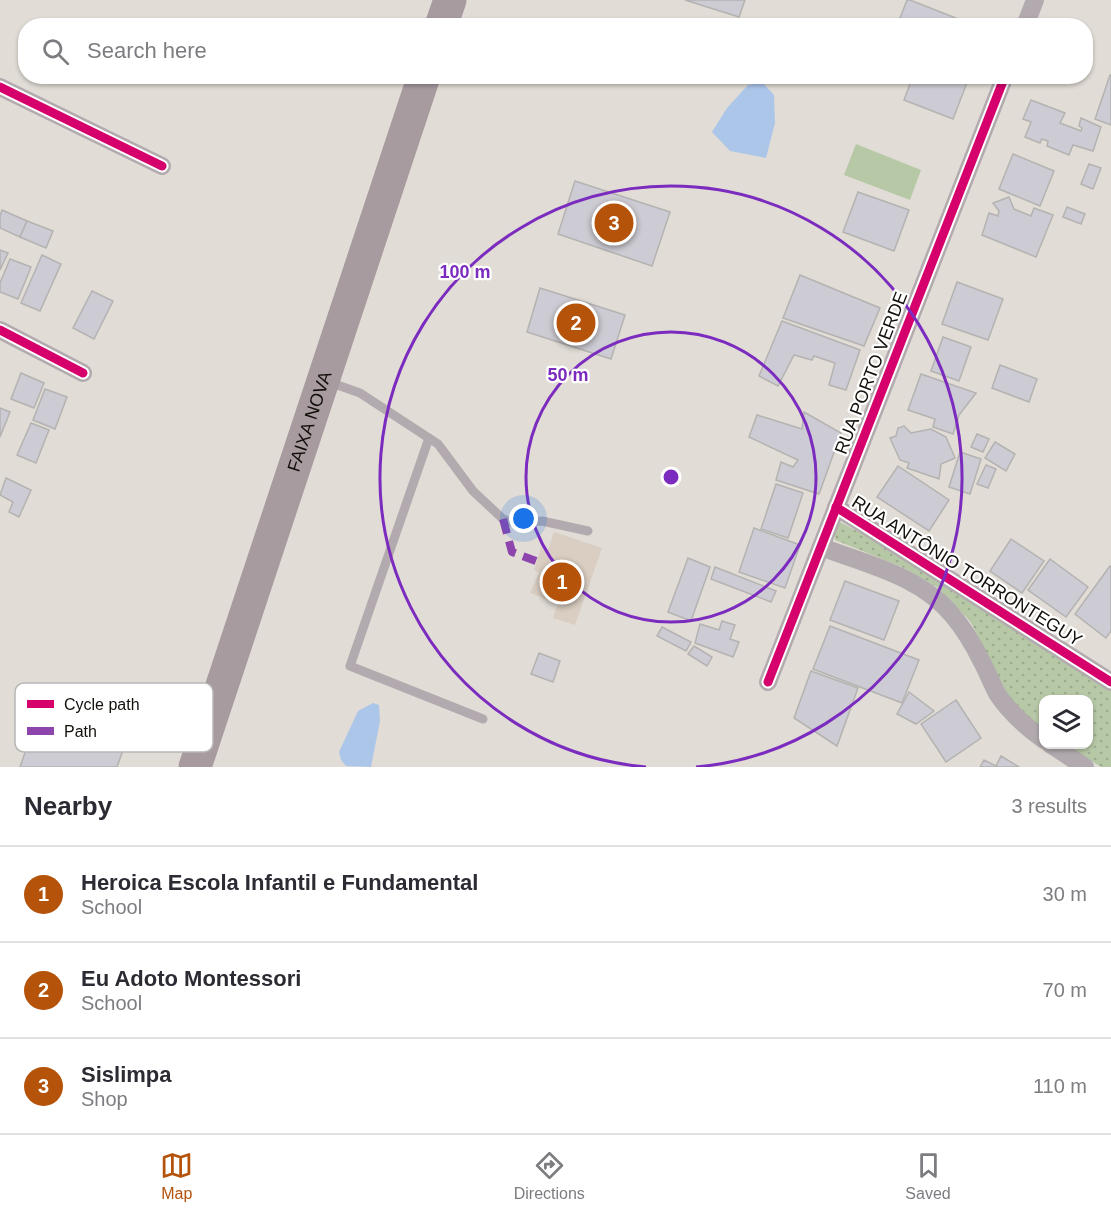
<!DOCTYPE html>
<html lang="en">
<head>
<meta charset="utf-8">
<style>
  :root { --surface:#fff; --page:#f2f2f3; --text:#2b2b33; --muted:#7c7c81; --line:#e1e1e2; --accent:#b45309 }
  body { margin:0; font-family:Helvetica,sans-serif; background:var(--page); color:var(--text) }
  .controls { position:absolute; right:18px; bottom:18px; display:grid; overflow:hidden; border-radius:12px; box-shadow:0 2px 4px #0004 }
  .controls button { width:54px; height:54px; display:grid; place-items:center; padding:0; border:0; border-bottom:2px solid var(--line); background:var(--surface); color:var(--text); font:30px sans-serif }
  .you { position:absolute; left:524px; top:519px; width:21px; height:21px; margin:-15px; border:4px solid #fff; border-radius:50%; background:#1a73e8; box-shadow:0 0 0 9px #1a73e833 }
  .badge { display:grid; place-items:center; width:39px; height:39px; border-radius:50%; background:var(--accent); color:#fff; font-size:20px; font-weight:700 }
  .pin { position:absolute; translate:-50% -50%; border:3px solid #fff; box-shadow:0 2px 6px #0006 }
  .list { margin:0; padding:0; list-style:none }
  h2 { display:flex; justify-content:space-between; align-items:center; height:78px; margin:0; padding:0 24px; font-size:26px }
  h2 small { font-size:20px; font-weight:400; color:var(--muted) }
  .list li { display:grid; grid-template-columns:39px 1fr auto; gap:18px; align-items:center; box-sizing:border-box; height:96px; padding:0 24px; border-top:2px solid var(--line) }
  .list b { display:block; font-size:22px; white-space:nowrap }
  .list p { margin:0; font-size:20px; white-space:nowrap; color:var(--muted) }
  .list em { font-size:20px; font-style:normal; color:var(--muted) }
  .icon { flex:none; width:33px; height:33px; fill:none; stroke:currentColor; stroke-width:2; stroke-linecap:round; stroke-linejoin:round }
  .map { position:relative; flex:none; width:1111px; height:767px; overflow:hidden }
  .search { position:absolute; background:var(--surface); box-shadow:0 2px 4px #0004; left:18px; right:18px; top:18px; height:66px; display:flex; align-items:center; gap:15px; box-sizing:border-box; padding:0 21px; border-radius:24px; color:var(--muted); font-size:22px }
  .sheet { height:366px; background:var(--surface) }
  nav { display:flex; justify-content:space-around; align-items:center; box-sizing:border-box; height:84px; border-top:2px solid var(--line); background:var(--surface); font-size:16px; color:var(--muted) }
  nav a { display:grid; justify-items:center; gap:3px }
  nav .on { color:var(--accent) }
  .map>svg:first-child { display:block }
  .education { fill:#dacec2 }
  .green { fill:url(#green-dots) }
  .pitch { fill:#b7c8a7 }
  .water { fill:#acc6ea }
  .building { fill:#cdcbd3; stroke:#b4b3b2; stroke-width:1.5 }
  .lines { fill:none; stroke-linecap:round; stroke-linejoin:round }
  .lane { stroke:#b2aaae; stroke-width:9 }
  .street { stroke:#b2aaae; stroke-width:18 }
  .highway { stroke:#a79ba0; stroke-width:33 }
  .quiet { stroke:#8e44ad; stroke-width:8; stroke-dasharray:15 8; stroke-linecap:butt }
  .cycleway-casing { stroke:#fff; stroke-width:13 }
  .cycleway { stroke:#d6006c; stroke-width:9 }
  .ring { fill:none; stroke:#7b2cbf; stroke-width:3 }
  .labels { text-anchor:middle; stroke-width:4.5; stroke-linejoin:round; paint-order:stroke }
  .street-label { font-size:18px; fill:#120f0a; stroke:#fff }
  .key { fill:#fff; stroke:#b8b7b6; stroke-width:1.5 }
  .key-label { font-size:16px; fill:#120f0a }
  .centre { fill:#7b2cbf; stroke:#fff; stroke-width:3 }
  .ring-label { font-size:18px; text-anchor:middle; font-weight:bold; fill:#7b2cbf; stroke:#fff; stroke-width:4.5; stroke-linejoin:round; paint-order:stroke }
</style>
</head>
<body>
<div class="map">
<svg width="1111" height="767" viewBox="0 0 1111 767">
  <defs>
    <pattern id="green-dots" width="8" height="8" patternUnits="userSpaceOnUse" patternTransform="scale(1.5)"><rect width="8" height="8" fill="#b7c8a7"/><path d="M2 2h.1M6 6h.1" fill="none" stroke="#9cab8e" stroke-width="1.8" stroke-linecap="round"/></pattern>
  </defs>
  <rect width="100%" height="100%" fill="#e1dcd5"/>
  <polygon class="education" points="554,532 602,548 575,625 553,618 558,604 530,593 539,573 534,570 541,548 548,550"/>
  <polygon class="green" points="840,522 900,554 1111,690 1111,767 1101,767 1066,745 1088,744 1088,700 1044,700 1043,730 1037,726 1009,697 970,621 937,587 902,567 835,540 835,529"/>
  <polygon class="pitch" points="856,144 921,170 910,200 844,175"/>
  <g class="water">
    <polygon points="762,82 774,95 775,123 766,158 730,151 712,132 727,108 748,85"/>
    <polygon points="373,703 379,705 380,721 371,767 346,766 341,760 339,752 358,711"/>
  </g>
  <g class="building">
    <polygon points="685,0 745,0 739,17"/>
    <polygon points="907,0 910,0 976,26 897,26"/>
    <polygon points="1110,75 1111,75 1111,125 1095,119"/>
    <polygon points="913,76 959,76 968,80 953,119 904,100"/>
    <polygon points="1031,100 1065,113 1060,123 1081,131 1082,128 1079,126 1081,118 1101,127 1093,151 1073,145 1069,155 1047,146 1048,141 1042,139 1040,143 1025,137 1031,122 1023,119"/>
    <polygon points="1013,154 1054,171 1040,206 999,189"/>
    <polygon points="1089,164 1101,168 1093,189 1081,184"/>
    <polygon points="575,181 670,212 652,266 558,234"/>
    <polygon points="858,192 909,210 894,251 843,232"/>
    <polygon points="1009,197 1014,209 1031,216 1034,208 1053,215 1036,257 982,235 989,213 998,216 999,211 993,203"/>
    <polygon points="1067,207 1085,214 1081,224 1063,217"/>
    <polygon points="2,210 27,221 20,237 0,228 0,216"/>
    <polygon points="27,221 53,231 46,248 20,237"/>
    <polygon points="0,250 8,253 0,270"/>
    <polygon points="42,255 61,264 40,311 21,303"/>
    <polygon points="10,259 31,267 18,299 0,292 0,283"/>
    <polygon points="800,275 880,308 864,346 783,318"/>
    <polygon points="957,282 1003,299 988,340 942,324"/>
    <polygon points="540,288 625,315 611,359 527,332"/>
    <polygon points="92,291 113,301 94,339 73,328"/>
    <polygon points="782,321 860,350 846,390 829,385 835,363 814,356 812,360 794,355 778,386 759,376"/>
    <polygon points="943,337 971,347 959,381 931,371"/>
    <polygon points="1000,365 1037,379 1029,402 992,388"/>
    <polygon points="21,373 44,383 34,408 11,399"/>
    <polygon points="921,374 976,393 959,415 953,434 933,427 935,419 908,410"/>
    <polygon points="45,389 67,397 55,429 33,420"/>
    <polygon points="0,408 10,412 0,437"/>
    <polygon points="804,412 841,433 819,494 776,480 781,462 793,467 798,460 749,437 757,415 802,429"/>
    <polygon points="31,423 49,430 36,463 17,455"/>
    <polygon points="904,426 911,433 931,429 946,437 955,458 941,464 939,479 907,468 909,463 900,460 890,438 896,436 898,428"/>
    <polygon points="977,434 989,439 983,452 971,447"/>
    <polygon points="995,442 1015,454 1006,471 985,458"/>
    <polygon points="960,452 981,459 970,494 949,487"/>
    <polygon points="986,465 996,469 988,488 977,484"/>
    <polygon points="898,466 949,500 929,531 877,497"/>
    <polygon points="6,478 31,490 19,517 9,512 13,502 0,495"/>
    <polygon points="776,484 803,493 788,538 761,529"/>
    <polygon points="754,528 800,545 785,588 739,572"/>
    <polygon points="1011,539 1044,561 1022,593 990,571"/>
    <polygon points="688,558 710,567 691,621 668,612"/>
    <polygon points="1050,559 1088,587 1066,617 1028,590"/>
    <polygon points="1110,566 1111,567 1111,631 1106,638 1075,614"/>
    <polygon points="715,567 776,591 771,602 711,579"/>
    <polygon points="845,581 899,601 884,640 830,620"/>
    <polygon points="722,621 735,625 730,639 739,642 733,657 695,643 700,624 719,630"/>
    <polygon points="830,626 919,660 902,703 813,669"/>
    <polygon points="662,627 691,642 686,651 657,636"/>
    <polygon points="694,646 712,657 707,666 688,654"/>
    <polygon points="539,653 560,661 553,682 531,674"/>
    <polygon points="811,671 858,688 837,746 794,718"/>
    <polygon points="909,692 934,711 916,724 897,714"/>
    <polygon points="956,700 981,738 946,762 921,724"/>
    <polygon points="42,703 129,733 117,767 20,767"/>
    <polygon points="1001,756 1019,767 980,767 984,760 996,766"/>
  </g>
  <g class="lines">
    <g class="lane">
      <polyline points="329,382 360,393 438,444 473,491 503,519 514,523 542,521 588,531"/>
      <polyline points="429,438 350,666 483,719"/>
    </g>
    <g class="street">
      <polyline points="1025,26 1035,0"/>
      <polyline points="0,87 162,166"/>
      <polyline points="0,330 83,373"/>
      <polyline points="836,507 1111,682"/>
      <path d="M821,547C866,564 921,576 953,616C965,630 974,646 982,662C988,673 992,685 998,695C1011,714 1026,727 1044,740"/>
      <polyline points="768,682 1005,76"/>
      <polyline points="1050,744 1085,767"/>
    </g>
    <g class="highway">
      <polyline points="441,26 450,0"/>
      <path id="s1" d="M195,767L424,76"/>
    </g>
    <polyline class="quiet" points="503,519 512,552 536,561"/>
    <g class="cycleway-casing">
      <g id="cycleway">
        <polyline points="0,87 162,166"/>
        <polyline points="0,330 83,373"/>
        <polyline points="836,507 1111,682"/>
        <polyline points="768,682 1005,76"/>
      </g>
    </g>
    <use href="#cycleway" class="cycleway"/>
  </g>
  <g class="ring">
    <circle cx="671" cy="477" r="145"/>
    <path d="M646 767A291 291 0 1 1 696 767"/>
  </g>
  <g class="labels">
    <g class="street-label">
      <text transform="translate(871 373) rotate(-69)" y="6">RUA PORTO VERDE</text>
      <text dy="6" stroke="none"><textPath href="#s1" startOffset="364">FAIXA NOVA</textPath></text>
      <text transform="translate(967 571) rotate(32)" y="6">RUA ANTÔNIO TORRONTEGUY</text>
    </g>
  </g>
  <rect x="15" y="683" width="198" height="69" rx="9" class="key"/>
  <rect x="27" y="700" width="27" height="8" fill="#d6006c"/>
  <rect x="27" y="727" width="27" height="8" fill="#8e44ad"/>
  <g class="key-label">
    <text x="64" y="710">Cycle path</text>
    <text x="64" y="737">Path</text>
  </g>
  <circle cx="671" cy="477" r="9" class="centre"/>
  <g class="ring-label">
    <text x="465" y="278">100 m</text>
    <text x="568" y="381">50 m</text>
  </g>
</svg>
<div class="controls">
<button><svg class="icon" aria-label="layers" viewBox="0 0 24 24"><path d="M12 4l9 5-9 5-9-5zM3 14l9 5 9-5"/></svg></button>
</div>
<div class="you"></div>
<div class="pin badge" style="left:562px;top:582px">1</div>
<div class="pin badge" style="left:576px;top:323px">2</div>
<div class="pin badge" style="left:614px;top:223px">3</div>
<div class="search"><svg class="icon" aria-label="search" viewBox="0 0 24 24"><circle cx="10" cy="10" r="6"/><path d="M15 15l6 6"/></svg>Search here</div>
</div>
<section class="sheet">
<h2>Nearby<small>3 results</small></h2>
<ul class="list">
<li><span class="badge">1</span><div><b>Heroica Escola Infantil e Fundamental</b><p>School</p></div><em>30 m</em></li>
<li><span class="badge">2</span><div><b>Eu Adoto Montessori</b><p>School</p></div><em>70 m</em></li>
<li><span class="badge">3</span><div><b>Sislimpa</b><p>Shop</p></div><em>110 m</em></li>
</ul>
</section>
<nav>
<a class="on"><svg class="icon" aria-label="map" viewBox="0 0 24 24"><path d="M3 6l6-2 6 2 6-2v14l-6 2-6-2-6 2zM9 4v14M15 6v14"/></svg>Map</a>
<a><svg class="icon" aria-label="directions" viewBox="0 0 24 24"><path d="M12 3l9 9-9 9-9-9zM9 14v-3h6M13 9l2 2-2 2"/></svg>Directions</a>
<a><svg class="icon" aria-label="saved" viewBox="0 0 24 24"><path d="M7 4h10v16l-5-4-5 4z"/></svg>Saved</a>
</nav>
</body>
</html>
